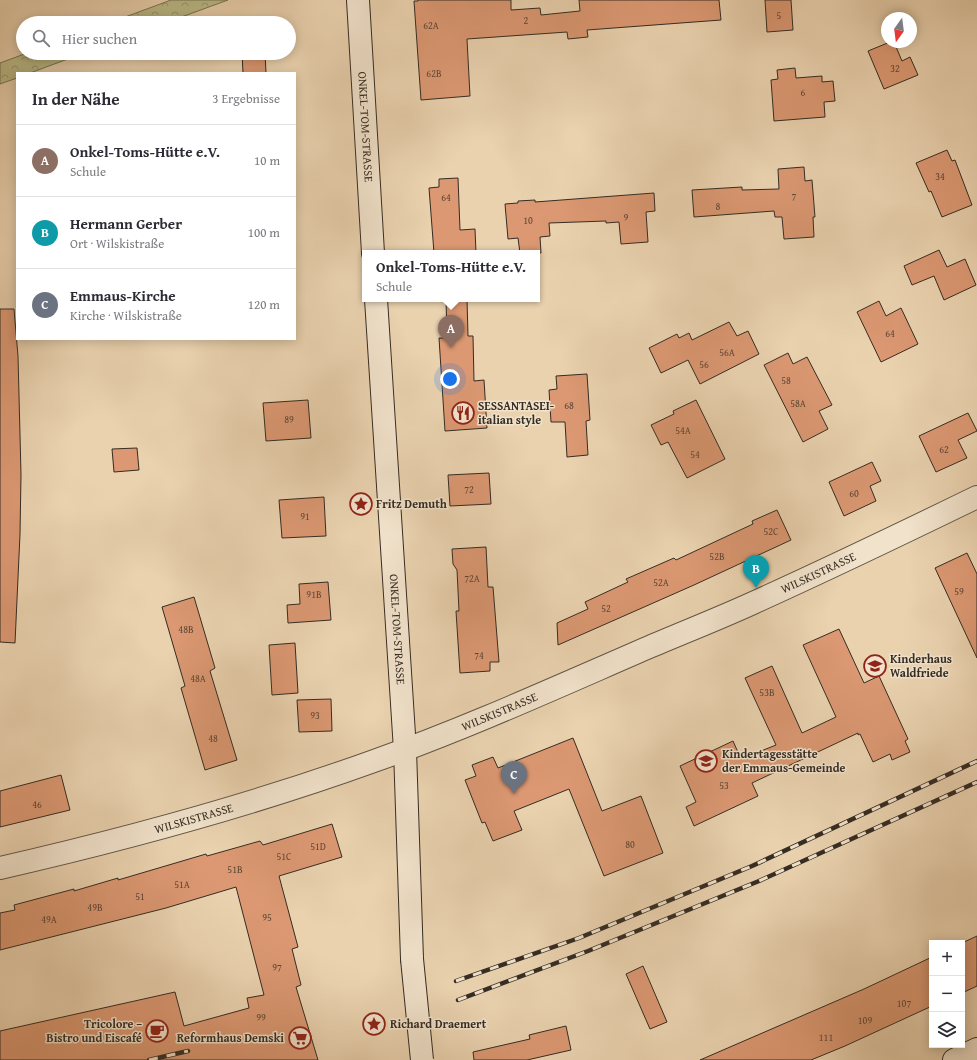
<!DOCTYPE html>
<html lang="de">
<head>
<meta charset="utf-8">
<style>
  :root { --surface:#fff; --page:#f7f7f7; --text:#2b2b33; --muted:#7c7c81; --line:#e1e1e2; --accent:#0f766e }
  body { margin:0; font-family:"Gentium Book Plus",serif; background:var(--page); color:var(--text) }
  .controls { position:absolute; right:12px; bottom:12px; display:grid; overflow:hidden; border-radius:0px; box-shadow:0 2px 10px #0003 }
  .controls button { width:36px; height:36px; display:grid; place-items:center; padding:0; border:0; border-bottom:1px solid var(--line); background:var(--surface); color:var(--text); font:20px sans-serif }
  .compass { position:absolute; left:881px; top:12px; width:36px; height:36px; border-radius:50%; background:var(--surface); box-shadow:0 2px 10px #0003; rotate:194deg }
  .you { position:absolute; left:450px; top:379px; width:14px; height:14px; margin:-10px; border:3px solid #fff; border-radius:50%; background:#1a73e8; box-shadow:0 0 0 6px #1a73e833 }
  .badge { display:grid; place-items:center; width:26px; height:26px; border-radius:50%; background:var(--accent); color:#fff; font-size:13px; font-weight:700 }
  .pin { position:absolute; translate:-50% -33px; filter:drop-shadow(0 1px 2px #0008) }
  .pin::after { content:''; position:absolute; top:21px; width:14px; height:12px; background:inherit; clip-path:polygon(0 0,100% 0,50% 100%) }
  .popup { position:absolute; left:362px; top:250px; width:178px; height:52px; box-sizing:border-box; display:grid; place-content:center; border-radius:0px; background:var(--surface); filter:drop-shadow(0 1px 3px #0005); font-size:13px; white-space:nowrap; color:var(--muted) }
  .popup b { font-size:15px; color:var(--text) }
  .popup::after { content:''; position:absolute; left:50%; top:100%; margin-left:-8px; border:8px solid transparent; border-top-color:var(--surface) }
  .list { margin:0; padding:0; list-style:none }
  h2 { display:flex; justify-content:space-between; align-items:center; height:52px; margin:0; padding:0 16px; font-size:17px }
  h2 small { font-size:13px; font-weight:400; color:var(--muted) }
  .list li { display:grid; grid-template-columns:26px 1fr auto; gap:12px; align-items:center; box-sizing:border-box; height:72px; padding:0 16px; border-top:1px solid var(--line) }
  .list b { display:block; font-size:15px; white-space:nowrap }
  .list p { margin:0; font-size:13px; white-space:nowrap; color:var(--muted) }
  .list em { font-size:13px; font-style:normal; color:var(--muted) }
  .icon { flex:none; width:22px; height:22px; fill:none; stroke:currentColor; stroke-width:2; stroke-linecap:round; stroke-linejoin:round }
  .map { position:relative; flex:none; width:977px; height:1060px; overflow:hidden }
  .search { position:absolute; background:var(--surface); box-shadow:0 2px 10px #0003; left:16px; top:16px; width:280px; height:44px; display:flex; align-items:center; gap:10px; box-sizing:border-box; padding:0 14px; border-radius:22px; color:var(--muted); font-size:15px }
  .panel { position:absolute; background:var(--surface); box-shadow:0 2px 10px #0003; left:16px; top:72px; width:280px; height:268px; border-radius:0px }
  .map>svg:first-child { display:block }
  .forest { fill:url(#forest-crowns); stroke:#787456 }
  .building { fill:#db9872; stroke:#352c23 }
  .lines { fill:none; stroke-linecap:round; stroke-linejoin:round }
  .street-casing { stroke:#625646; stroke-width:24 }
  .secondary-casing { stroke:#352c23; stroke-width:24 }
  .street { stroke:#f1e2cb; stroke-width:22 }
  .secondary { stroke:#f1e2cb; stroke-width:22 }
  .rail-casing { stroke:#352c23; stroke-width:4.5 }
  .rail { stroke:#f1e2cb; stroke-width:3; stroke-dasharray:9; stroke-linecap:butt }
  .secondary-bridge-casing { stroke:#352c23; stroke-width:24; stroke-linecap:butt }
  .secondary-bridge { stroke:#f1e2cb; stroke-width:22 }
  .labels { text-anchor:middle; stroke-width:3; stroke-linejoin:round; paint-order:stroke }
  .number-label { font-size:10px; fill:#5e4737 }
  .street-label { font-size:12px; fill:#352c23; stroke:#f1e2cb }
  .poi-label { font-size:12px; font-weight:bold; fill:#352c23; stroke:#f1e2cb; text-anchor:start }
</style>
</head>
<body>
<div class="map">
<svg width="977" height="1060" viewBox="0 0 977 1060">
  <defs>
    <pattern id="forest-crowns" width="20" height="18" patternUnits="userSpaceOnUse"><rect width="20" height="18" fill="#bb8"/><path d="M2 6a3 3 0 1 1 6 0M12 15a3 3 0 1 1 6 0" fill="none" stroke="#99986f"/></pattern>
  </defs>
  <rect width="100%" height="100%" fill="#ead2af"/>
  <filter id="stains"><feTurbulence type="fractalNoise" baseFrequency=".005" numOctaves="4"/><feColorMatrix values="0 0 0 0 .2 0 0 0 0 .09 0 0 0 0 .02 0 0 0 .5 -.17"/></filter>
  <radialGradient id="worn" r=".72"><stop offset=".6" stop-color="#630" stop-opacity="0"/><stop offset="1" stop-color="#630" stop-opacity=".3"/></radialGradient>
  <g class="forest">
    <polygon points="171,0 228,0 165,23 109,23"/>
    <polygon points="27,53 84,53 30,73 17,73 17,78 0,84 0,63"/>
  </g>
  <g class="building">
    <polygon points="418,0 511,0 511,10 540,8 541,15 580,11 579,0 719,0 721,20 587,30 588,37 568,39 567,32 467,39 470,96 421,100 414,1 418,1"/>
    <polygon points="765,0 791,0 793,30 767,32"/>
    <polygon points="890,42 894,42 902,61 910,57 918,75 884,89 868,51"/>
    <polygon points="242,53 265,53 266,73 243,73"/>
    <polygon points="795,68 796,78 822,76 822,82 833,81 835,101 824,102 825,117 774,121 771,80 778,79 777,70"/>
    <polygon points="947,150 952,161 955,160 972,205 942,217 931,191 929,192 916,163"/>
    <polygon points="804,167 805,181 812,180 815,217 813,217 814,237 784,239 782,217 775,217 774,211 694,217 692,190 742,187 742,190 779,189 778,169"/>
    <polygon points="458,178 460,230 475,229 476,253 434,253 429,188 439,187 439,179"/>
    <polygon points="654,193 655,211 646,212 648,242 621,244 619,222 606,223 606,221 549,223 550,236 540,237 541,253 520,253 518,238 508,239 505,204 518,203 518,201 535,200 535,202"/>
    <polygon points="939,250 947,267 965,259 976,285 944,300 934,276 912,285 904,266"/>
    <polygon points="446,299 467,299 468,336 473,336 474,381 484,380 487,428 445,431 439,338 447,338"/>
    <polygon points="879,301 886,316 901,308 918,344 881,362 857,312"/>
    <polygon points="0,309 14,309 18,356 21,475 20,534 15,643 0,642"/>
    <polygon points="729,322 737,336 748,331 759,354 700,384 688,360 661,373 649,348 677,334 679,338 689,333 692,340"/>
    <polygon points="788,353 793,364 807,357 832,405 819,411 828,429 803,442 764,365"/>
    <polygon points="587,374 590,420 586,421 588,455 567,457 565,422 551,422 549,390 557,389 556,376"/>
    <polygon points="308,400 311,438 266,441 263,403"/>
    <polygon points="696,400 725,459 687,478 668,442 661,445 651,425 674,414 673,411"/>
    <polygon points="968,413 977,431 958,440 967,458 936,472 919,436"/>
    <polygon points="137,448 139,470 114,472 112,449"/>
    <polygon points="872,462 881,481 870,486 876,501 844,516 829,482"/>
    <polygon points="489,473 491,504 450,506 448,475"/>
    <polygon points="324,497 326,536 282,538 279,500"/>
    <polygon points="777,510 791,540 694,585 558,645 557,623 588,609 585,602 628,582 626,579 674,558 676,560 753,524 752,521"/>
    <polygon points="486,547 488,587 493,587 499,662 490,662 490,671 460,673 456,611 459,611 457,570 453,564 452,549"/>
    <polygon points="967,553 977,574 977,658 935,568"/>
    <polygon points="328,582 331,620 288,623 287,605 300,604 299,584"/>
    <polygon points="194,597 215,668 210,671 237,760 205,770 181,688 185,686 162,607"/>
    <polygon points="839,629 864,683 879,676 908,739 905,741 910,752 892,760 890,754 873,762 860,734 858,735 858,733 752,783 758,796 694,826 686,807 696,802 680,766 733,741 741,759 776,745 745,678 772,666 802,733 836,717 803,645"/>
    <polygon points="295,643 298,693 272,695 269,645"/>
    <polygon points="331,699 332,731 299,732 297,700"/>
    <polygon points="573,738 602,811 641,796 663,853 604,876 569,789 514,811 522,830 493,841 485,822 482,823 465,780 476,776 472,765 493,757 498,768"/>
    <polygon points="61,775 70,810 0,827 0,791"/>
    <polygon points="332,824 342,857 279,876 298,947 292,949 301,985 296,987 318,1060 0,1060 0,1031 175,992 184,1026 249,1008 247,998 264,995 236,887 166,908 0,950 0,913 15,910 14,905 74,889 74,891 118,878 118,880 206,854 207,856 260,841 263,845"/>
    <polygon points="977,936 977,986 962,993 962,943"/>
    <polygon points="932,957 932,1006 845,1046 811,1060 700,1060 864,989"/>
    <polygon points="643,966 667,1022 650,1029 626,974"/>
    <polygon points="566,1026 571,1050 527,1060 474,1060 473,1052 530,1039 529,1035"/>
  </g>
  <g class="lines">
    <g class="street-casing">
      <g id="street">
        <path id="s1" d="M0,868C127,839 252,805 374,761C467,728 557,687 647,648C682,633 718,619 753,603C828,569 903,533 977,497"/>
      </g>
    </g>
    <g class="secondary-casing">
      <g id="secondary">
        <path id="s2" d="M358,0L373,253"/>
        <path id="s3" d="M376,299L405,750L412,959"/>
        <polyline points="954,1060 977,1049"/>
      </g>
    </g>
    <use href="#street" class="street"/>
    <use href="#secondary" class="secondary"/>
    <g class="rail-casing">
      <g id="rail">
        <polyline points="456,981 579,938 752,866 977,761"/>
        <polyline points="458,1000 588,951 759,881 977,782"/>
        <polyline points="149,1060 188,1051"/>
      </g>
    </g>
    <use href="#rail" class="rail"/>
    <g class="secondary-bridge-casing">
      <polyline id="secondary-bridge" points="412,959 422,1060"/>
    </g>
    <use href="#secondary-bridge" class="secondary-bridge"/>
  </g>
  <defs>
    <g id="restaurant-ring" transform="scale(1.15)"><circle r="9.5" fill="#f1e2cb" stroke="#8f2418" stroke-width="1.5"/><path d="M-5-6h1v4h1v-4h1v4h1v-4h1v5L-1.5 .5V6h-2V.5L-5-1ZM5-6V6H3V1.5H1.5Q1.5-4 5-6Z" fill="#8f2418"/></g>
    <g id="sight-ring" transform="scale(1.15)"><circle r="9.5" fill="#f1e2cb" stroke="#8f2418" stroke-width="1.5"/><path d="M0-6L1.8-2.2L6-1.7L2.9 1.2L3.7 5.4L0 3.3L-3.7 5.4L-2.9 1.2L-6-1.7L-1.8-2.2Z" fill="#8f2418"/></g>
    <g id="school-ring" transform="scale(1.15)"><circle r="9.5" fill="#f1e2cb" stroke="#8f2418" stroke-width="1.5"/><path d="M0-5L7-2L0 1L-7-2ZM-4 1L0 2.5L4 1V4Q0 6-4 4Z" fill="#8f2418"/></g>
    <g id="cafe-ring" transform="scale(1.15)"><circle r="9.5" fill="#f1e2cb" stroke="#8f2418" stroke-width="1.5"/><path d="M-5.5-4.5H6V0H3Q3 3.5 0 3.5H-2.5Q-5.5 3.5-5.5 0ZM3-3.2v2h1.7v-2ZM-6 4.5H4V6H-6Z" fill="#8f2418"/></g>
    <g id="supermarket-ring" transform="scale(1.15)"><circle r="9.5" fill="#f1e2cb" stroke="#8f2418" stroke-width="1.5"/><path d="M-6-5.5h2.5l.6 2H6L4.5 2H-2.5L-4.4-4H-6ZM-1.5 3.2a1.3 1.3 0 1 0 .1 0ZM3 3.2a1.3 1.3 0 1 0 .1 0Z" fill="#8f2418"/></g>
  </defs>
  <g fill-rule="evenodd">
    <use href="#restaurant-ring" x="463" y="413"/>
    <use href="#sight-ring" x="361" y="504"/>
    <use href="#school-ring" x="875" y="666"/>
    <use href="#school-ring" x="706" y="761"/>
    <use href="#sight-ring" x="374" y="1024"/>
    <use href="#cafe-ring" x="157" y="1031"/>
    <use href="#supermarket-ring" x="300" y="1038"/>
  </g>
  <g class="labels">
    <g class="number-label">
      <text x="779" y="19">5</text>
      <text x="526" y="24">2</text>
      <text x="431" y="29">62A</text>
      <text x="895" y="72">32</text>
      <text x="434" y="77">62B</text>
      <text x="803" y="96">6</text>
      <text x="940" y="180">34</text>
      <text x="794" y="200">7</text>
      <text x="446" y="201">64</text>
      <text x="718" y="210">8</text>
      <text x="626" y="221">9</text>
      <text x="528" y="224">10</text>
      <text x="890" y="337">64</text>
      <text x="727" y="356">56A</text>
      <text x="704" y="368">56</text>
      <text x="786" y="384">58</text>
      <text x="798" y="407">58A</text>
      <text x="569" y="409">68</text>
      <text x="289" y="423">89</text>
      <text x="683" y="434">54A</text>
      <text x="944" y="453">62</text>
      <text x="695" y="458">54</text>
      <text x="469" y="493">72</text>
      <text x="854" y="497">60</text>
      <text x="305" y="520">91</text>
      <text x="771" y="535">52C</text>
      <text x="717" y="560">52B</text>
      <text x="472" y="582">72A</text>
      <text x="661" y="586">52A</text>
      <text x="959" y="595">59</text>
      <text x="314" y="598">91B</text>
      <text x="606" y="612">52</text>
      <text x="186" y="633">48B</text>
      <text x="479" y="659">74</text>
      <text x="198" y="682">48A</text>
      <text x="767" y="696">53B</text>
      <text x="315" y="719">93</text>
      <text x="213" y="742">48</text>
      <text x="724" y="789">53</text>
      <text x="37" y="808">46</text>
      <text x="630" y="848">80</text>
      <text x="318" y="850">51D</text>
      <text x="284" y="860">51C</text>
      <text x="235" y="873">51B</text>
      <text x="182" y="888">51A</text>
      <text x="140" y="900">51</text>
      <text x="95" y="911">49B</text>
      <text x="267" y="921">95</text>
      <text x="49" y="923">49A</text>
      <text x="277" y="971">97</text>
      <text x="904" y="1007">107</text>
      <text x="261" y="1021">99</text>
      <text x="865" y="1024">109</text>
      <text x="826" y="1041">111</text>
    </g>
    <g class="street-label">
      <text dy="4" stroke="none"><textPath href="#s2" startOffset="127">ONKEL-TOM-STRASSE</textPath></text>
      <text dy="4" stroke="none"><textPath href="#s1" startOffset="872">WILSKISTRASSE</textPath></text>
      <text dy="4" stroke="none"><textPath href="#s3" startOffset="331">ONKEL-TOM-STRASSE</textPath></text>
      <text dy="4" stroke="none"><textPath href="#s1" startOffset="524">WILSKISTRASSE</textPath></text>
      <text dy="4" stroke="none"><textPath href="#s1" startOffset="200">WILSKISTRASSE</textPath></text>
    </g>
    <g class="poi-label">
      <text x="478" y="410">SESSANTASEI-<tspan x="478" dy="14">italian style</tspan></text>
      <text x="376" y="508">Fritz Demuth</text>
      <text x="890" y="663">Kinderhaus<tspan x="890" dy="14">Waldfriede</tspan></text>
      <text x="722" y="758">Kindertagesstätte<tspan x="722" dy="14">der Emmaus-Gemeinde</tspan></text>
      <text x="142" y="1028" text-anchor="end">Tricolore –<tspan x="142" dy="14">Bistro und Eiscafé</tspan></text>
      <text x="390" y="1028">Richard Draemert</text>
      <text x="284" y="1042" text-anchor="end">Reformhaus Demski</text>
    </g>
  </g>
  <rect width="100%" height="100%" filter="url(#stains)"/>
  <rect width="100%" height="100%" fill="url(#worn)"/>
</svg>
<div class="controls">
<button>+</button>
<button>−</button>
<button><svg class="icon" aria-label="layers" viewBox="0 0 24 24"><path d="M12 4l9 5-9 5-9-5zM3 14l9 5 9-5"/></svg></button>
</div>
<svg class="compass" viewBox="-18 -18 36 36"><path d="M0-13l5 13h-10z" fill="#e53935"/><path d="M0 13l5-13h-10z" fill="#7c7c81"/></svg>
<div class="you"></div>
<div class="pin badge" style="left:451px;top:348px;background:#8d6e63">A</div>
<div class="popup"><b>Onkel-Toms-Hütte e.V.</b>Schule</div>
<div class="pin badge" style="left:756px;top:588px;background:#0f9aa8">B</div>
<div class="pin badge" style="left:514px;top:794px;background:#6b7280">C</div>
<div class="search"><svg class="icon" aria-label="search" viewBox="0 0 24 24"><circle cx="10" cy="10" r="6"/><path d="M15 15l6 6"/></svg>Hier suchen</div>
<section class="panel">
<h2>In der Nähe<small>3 Ergebnisse</small></h2>
<ul class="list">
<li><span class="badge" style="background:#8d6e63">A</span><div><b>Onkel-Toms-Hütte e.V.</b><p>Schule</p></div><em>10 m</em></li>
<li><span class="badge" style="background:#0f9aa8">B</span><div><b>Hermann Gerber</b><p>Ort · Wilskistraße</p></div><em>100 m</em></li>
<li><span class="badge" style="background:#6b7280">C</span><div><b>Emmaus-Kirche</b><p>Kirche · Wilskistraße</p></div><em>120 m</em></li>
</ul>
</section>
</div>
</body>
</html>
